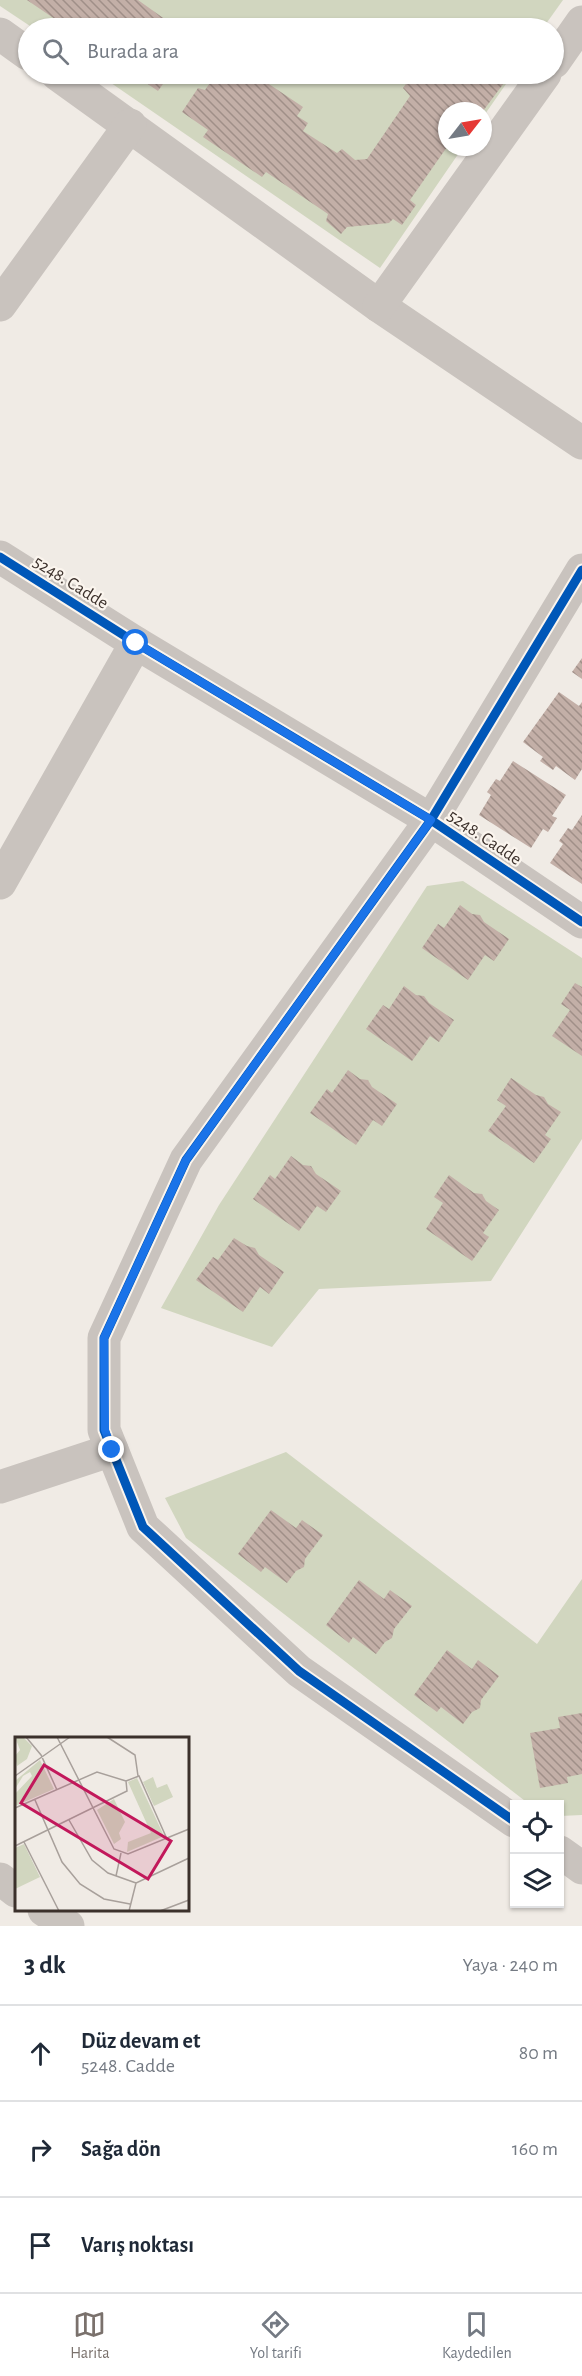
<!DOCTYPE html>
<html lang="tr">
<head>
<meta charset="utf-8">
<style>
  :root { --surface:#fff; --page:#f2f2f3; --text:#1f2937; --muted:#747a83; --line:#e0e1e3; --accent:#7a716c }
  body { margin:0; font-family:"Alegreya Sans",sans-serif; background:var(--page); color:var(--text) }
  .controls { position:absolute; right:18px; bottom:18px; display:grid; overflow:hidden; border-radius:0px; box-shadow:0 2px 4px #0004 }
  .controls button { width:54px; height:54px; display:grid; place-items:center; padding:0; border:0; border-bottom:2px solid var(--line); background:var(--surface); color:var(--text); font:30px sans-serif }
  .compass { position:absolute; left:438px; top:102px; width:54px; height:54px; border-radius:50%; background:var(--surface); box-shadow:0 2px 4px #0004; rotate:59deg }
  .stop { position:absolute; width:18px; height:18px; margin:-14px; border:4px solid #1a73e8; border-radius:50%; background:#fff }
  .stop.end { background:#1a73e8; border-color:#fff; box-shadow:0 2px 6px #0008 }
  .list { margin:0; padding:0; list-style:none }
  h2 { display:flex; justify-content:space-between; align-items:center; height:78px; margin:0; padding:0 24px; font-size:26px }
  h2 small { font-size:20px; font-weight:400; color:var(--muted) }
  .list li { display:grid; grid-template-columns:39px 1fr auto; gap:18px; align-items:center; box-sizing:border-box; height:96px; padding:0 24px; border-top:2px solid var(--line) }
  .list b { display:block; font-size:22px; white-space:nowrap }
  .list p { margin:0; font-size:20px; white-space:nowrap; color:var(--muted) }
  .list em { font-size:20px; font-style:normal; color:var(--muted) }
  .icon { flex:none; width:33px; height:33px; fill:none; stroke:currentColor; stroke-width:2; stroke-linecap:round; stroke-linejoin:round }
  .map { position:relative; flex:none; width:582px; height:1926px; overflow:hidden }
  .search { position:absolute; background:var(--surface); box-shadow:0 2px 4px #0004; left:18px; right:18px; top:18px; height:66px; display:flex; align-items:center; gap:15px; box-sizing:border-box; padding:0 21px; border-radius:33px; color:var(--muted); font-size:22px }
  .sheet { height:366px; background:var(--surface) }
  nav { display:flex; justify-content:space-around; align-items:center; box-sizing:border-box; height:84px; border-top:2px solid var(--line); background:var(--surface); font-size:16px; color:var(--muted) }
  nav a { display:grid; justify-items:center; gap:3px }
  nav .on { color:var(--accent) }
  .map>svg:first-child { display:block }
  .garden { fill:#d1d6bf }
  .building { fill:url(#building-back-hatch) }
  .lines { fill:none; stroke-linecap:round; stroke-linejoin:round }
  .minor { stroke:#c9c3be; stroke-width:33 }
  .cycleway-casing { stroke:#fbf5ee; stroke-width:13 }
  .cycleway { stroke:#0057b8; stroke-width:9 }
  .route { stroke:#1a73e8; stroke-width:8 }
  .labels { text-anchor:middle; stroke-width:4.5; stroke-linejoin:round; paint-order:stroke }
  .street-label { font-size:18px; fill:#3b302b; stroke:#fbf5ee }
  .inset-road { fill:none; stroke:#a8a09b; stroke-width:1.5 }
  .view { fill:#c2185b; fill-opacity:0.15; stroke:#c2185b; stroke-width:3 }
  .inset-edge { fill:none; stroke:#3b302b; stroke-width:3 }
</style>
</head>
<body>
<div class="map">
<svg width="582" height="1926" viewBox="0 0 582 1926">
  <defs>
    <pattern id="building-back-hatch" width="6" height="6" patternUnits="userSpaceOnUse" patternTransform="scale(1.5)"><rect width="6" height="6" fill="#c3afa7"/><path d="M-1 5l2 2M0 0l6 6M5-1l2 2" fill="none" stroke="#a08f88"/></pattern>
  </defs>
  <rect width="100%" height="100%" fill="#f0ebe5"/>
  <g class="garden">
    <polygon points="0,0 563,0 543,28 33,28 0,6"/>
    <polygon points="98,74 513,74 483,117 483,111 447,111 447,147 463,147 380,268"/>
    <polygon points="463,881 582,958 582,1139 491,1281 319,1289 272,1347 161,1308 219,1205 427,886"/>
    <polygon points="286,1452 537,1644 582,1579 582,1815 560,1816 560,1804 529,1804 186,1538 165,1498"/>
  </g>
  <g class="building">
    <polygon points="27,0 138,0 166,20 159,28 68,28"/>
    <polygon points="133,74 170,74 158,91"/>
    <polygon points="216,74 226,74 229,76 231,74 237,74 245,79 249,74 254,74 303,107 297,116 308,123 303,131 337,153 342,149 355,160 367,159 410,96 403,88 413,74 501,74 498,78 504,83 483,111 447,111 447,147 410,200 416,205 402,225 393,219 389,223 347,227 341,234 326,221 328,214 266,172 262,177 203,137 208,130 182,112 198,88 205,90"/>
    <polygon points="582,658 582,679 572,672"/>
    <polygon points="559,692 579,706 582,702 582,769 575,780 556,766 553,770 540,761 543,757 523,742"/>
    <polygon points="513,761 566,795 552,816 557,818 548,832 543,829 531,848 479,815 491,795 487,792 496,779 500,781"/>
    <polygon points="582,815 582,884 550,863 563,844 559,841 568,828 572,830"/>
    <polygon points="460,905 472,914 480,915 484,922 509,939 494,961 485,955 468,980 422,948 438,924 444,928"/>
    <polygon points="575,983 582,987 582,1056 552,1036 570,1010 561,1004"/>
    <polygon points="404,986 416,995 424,996 429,1003 454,1020 439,1042 430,1036 412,1061 366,1029 383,1005 389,1009"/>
    <polygon points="348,1070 360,1079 368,1080 372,1087 397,1104 382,1126 373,1120 356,1145 310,1113 327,1089 332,1093"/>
    <polygon points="511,1078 536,1095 544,1097 548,1104 561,1112 545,1135 551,1139 534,1163 488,1131 506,1106 497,1100"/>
    <polygon points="291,1156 303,1165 311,1166 316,1174 341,1191 326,1212 317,1206 299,1231 253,1199 270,1175 275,1179"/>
    <polygon points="449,1175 474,1193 482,1194 486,1201 499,1210 483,1233 489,1237 472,1261 426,1229 443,1203 434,1197"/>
    <polygon points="234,1238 247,1246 255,1248 259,1255 284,1272 269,1294 260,1287 243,1312 196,1280 213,1257 218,1260"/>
    <polygon points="271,1510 296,1528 302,1520 323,1535 305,1559 304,1567 296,1571 287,1583 265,1567 261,1572 238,1554"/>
    <polygon points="359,1580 384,1599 390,1590 412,1606 394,1629 392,1638 385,1642 376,1654 353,1637 349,1643 326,1625"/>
    <polygon points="447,1650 472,1669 478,1660 499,1676 481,1700 480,1708 472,1712 463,1724 441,1707 437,1712 414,1695"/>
    <polygon points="582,1713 582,1774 567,1777 568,1783 540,1788 530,1733 560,1728 558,1717"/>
  </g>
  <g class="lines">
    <g class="minor">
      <polyline points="0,34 28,54"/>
      <polyline points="554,62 582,22"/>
      <polyline points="57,74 379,306 582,443"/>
      <polyline points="0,305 130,125"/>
      <polyline points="379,306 545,74"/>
      <polyline points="0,557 136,643 431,820 582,922"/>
      <polyline points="0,883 136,643"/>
      <polyline points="0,1487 112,1450"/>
      <polyline points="514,1821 299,1671 143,1527 104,1430 104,1338 186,1160 431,820 582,570"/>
      <polyline points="560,1852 582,1868"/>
      <polyline points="0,1879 16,1891"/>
      <polyline points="44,1910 68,1926"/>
    </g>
    <g class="cycleway-casing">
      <g id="cycleway">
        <polyline points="0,557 136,643 431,820 582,922"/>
        <polyline points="514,1821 299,1671 143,1527 104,1430 104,1338 186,1160 431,820 582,570"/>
      </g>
    </g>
    <use href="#cycleway" class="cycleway"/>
  </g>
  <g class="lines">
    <polyline class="route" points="112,1450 105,1430 104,1338 186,1160 431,820 136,643"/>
  </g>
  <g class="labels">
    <g class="street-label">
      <text transform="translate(71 582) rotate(32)" y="6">5248. Cadde</text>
      <text transform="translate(485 837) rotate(34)" y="6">5248. Cadde</text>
    </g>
  </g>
  <g transform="translate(15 1737)">
    <rect width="174" height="174" fill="#f0ebe5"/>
    <path d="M0,0H8L17,9L12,22L2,29L0,19L5,13ZM25,23L39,52L0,69V57L17,39L15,35L8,39L0,52V44ZM138,40L142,51L152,47L158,60L139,69L128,45ZM122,41L149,99L112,115L113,105L136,96L113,45ZM99,62L110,85L104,96L106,102L99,107L82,73ZM9,107L25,140L0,152V111Z" fill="#d1d6bf"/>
    <path class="inset-road" d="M11,0L26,18L42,53M42,0L99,112L113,117L174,92M92,0L120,18L123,39M0,39L55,0M111,44L124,39L152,102M20,63L47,125L65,147L89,162L115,167M0,71L82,35L111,44M54,83L77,123L93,136L121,146M9,105L44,174M0,109L112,54L111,44M101,139L106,116M114,174L121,146L174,121M145,174L174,163"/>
    <path class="view" d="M29,28L156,104L133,142L6,66Z"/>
    <rect width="174" height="174" class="inset-edge"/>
  </g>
</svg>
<div class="controls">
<button><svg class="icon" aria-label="locate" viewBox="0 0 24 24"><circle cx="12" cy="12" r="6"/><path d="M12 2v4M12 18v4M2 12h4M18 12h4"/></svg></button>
<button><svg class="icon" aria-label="layers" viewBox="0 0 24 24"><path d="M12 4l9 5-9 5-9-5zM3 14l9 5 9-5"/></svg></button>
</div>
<svg class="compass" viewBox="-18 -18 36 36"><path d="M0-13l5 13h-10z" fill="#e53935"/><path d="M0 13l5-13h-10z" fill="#747a83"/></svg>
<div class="stop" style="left:136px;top:643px"></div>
<div class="stop end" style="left:112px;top:1450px"></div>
<div class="search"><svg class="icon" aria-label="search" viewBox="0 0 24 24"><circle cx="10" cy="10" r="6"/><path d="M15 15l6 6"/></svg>Burada ara</div>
</div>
<section class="sheet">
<h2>3 dk<small>Yaya · 240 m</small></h2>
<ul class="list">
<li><svg class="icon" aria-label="ahead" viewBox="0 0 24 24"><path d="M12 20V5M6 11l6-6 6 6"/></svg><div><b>Düz devam et</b><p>5248. Cadde</p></div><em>80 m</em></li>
<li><svg class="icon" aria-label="right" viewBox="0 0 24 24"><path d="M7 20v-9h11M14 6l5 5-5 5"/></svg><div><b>Sağa dön</b></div><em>160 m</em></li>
<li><svg class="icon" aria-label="arrive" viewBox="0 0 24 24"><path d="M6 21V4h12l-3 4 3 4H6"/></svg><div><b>Varış noktası</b></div></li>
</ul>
</section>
<nav>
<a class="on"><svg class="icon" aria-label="map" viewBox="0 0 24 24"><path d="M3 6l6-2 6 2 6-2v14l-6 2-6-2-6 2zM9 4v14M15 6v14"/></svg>Harita</a>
<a><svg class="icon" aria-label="directions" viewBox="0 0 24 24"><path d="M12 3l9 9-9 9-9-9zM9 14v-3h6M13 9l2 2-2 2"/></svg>Yol tarifi</a>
<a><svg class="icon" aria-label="saved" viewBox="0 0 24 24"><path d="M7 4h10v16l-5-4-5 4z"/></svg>Kaydedilen</a>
</nav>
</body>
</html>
